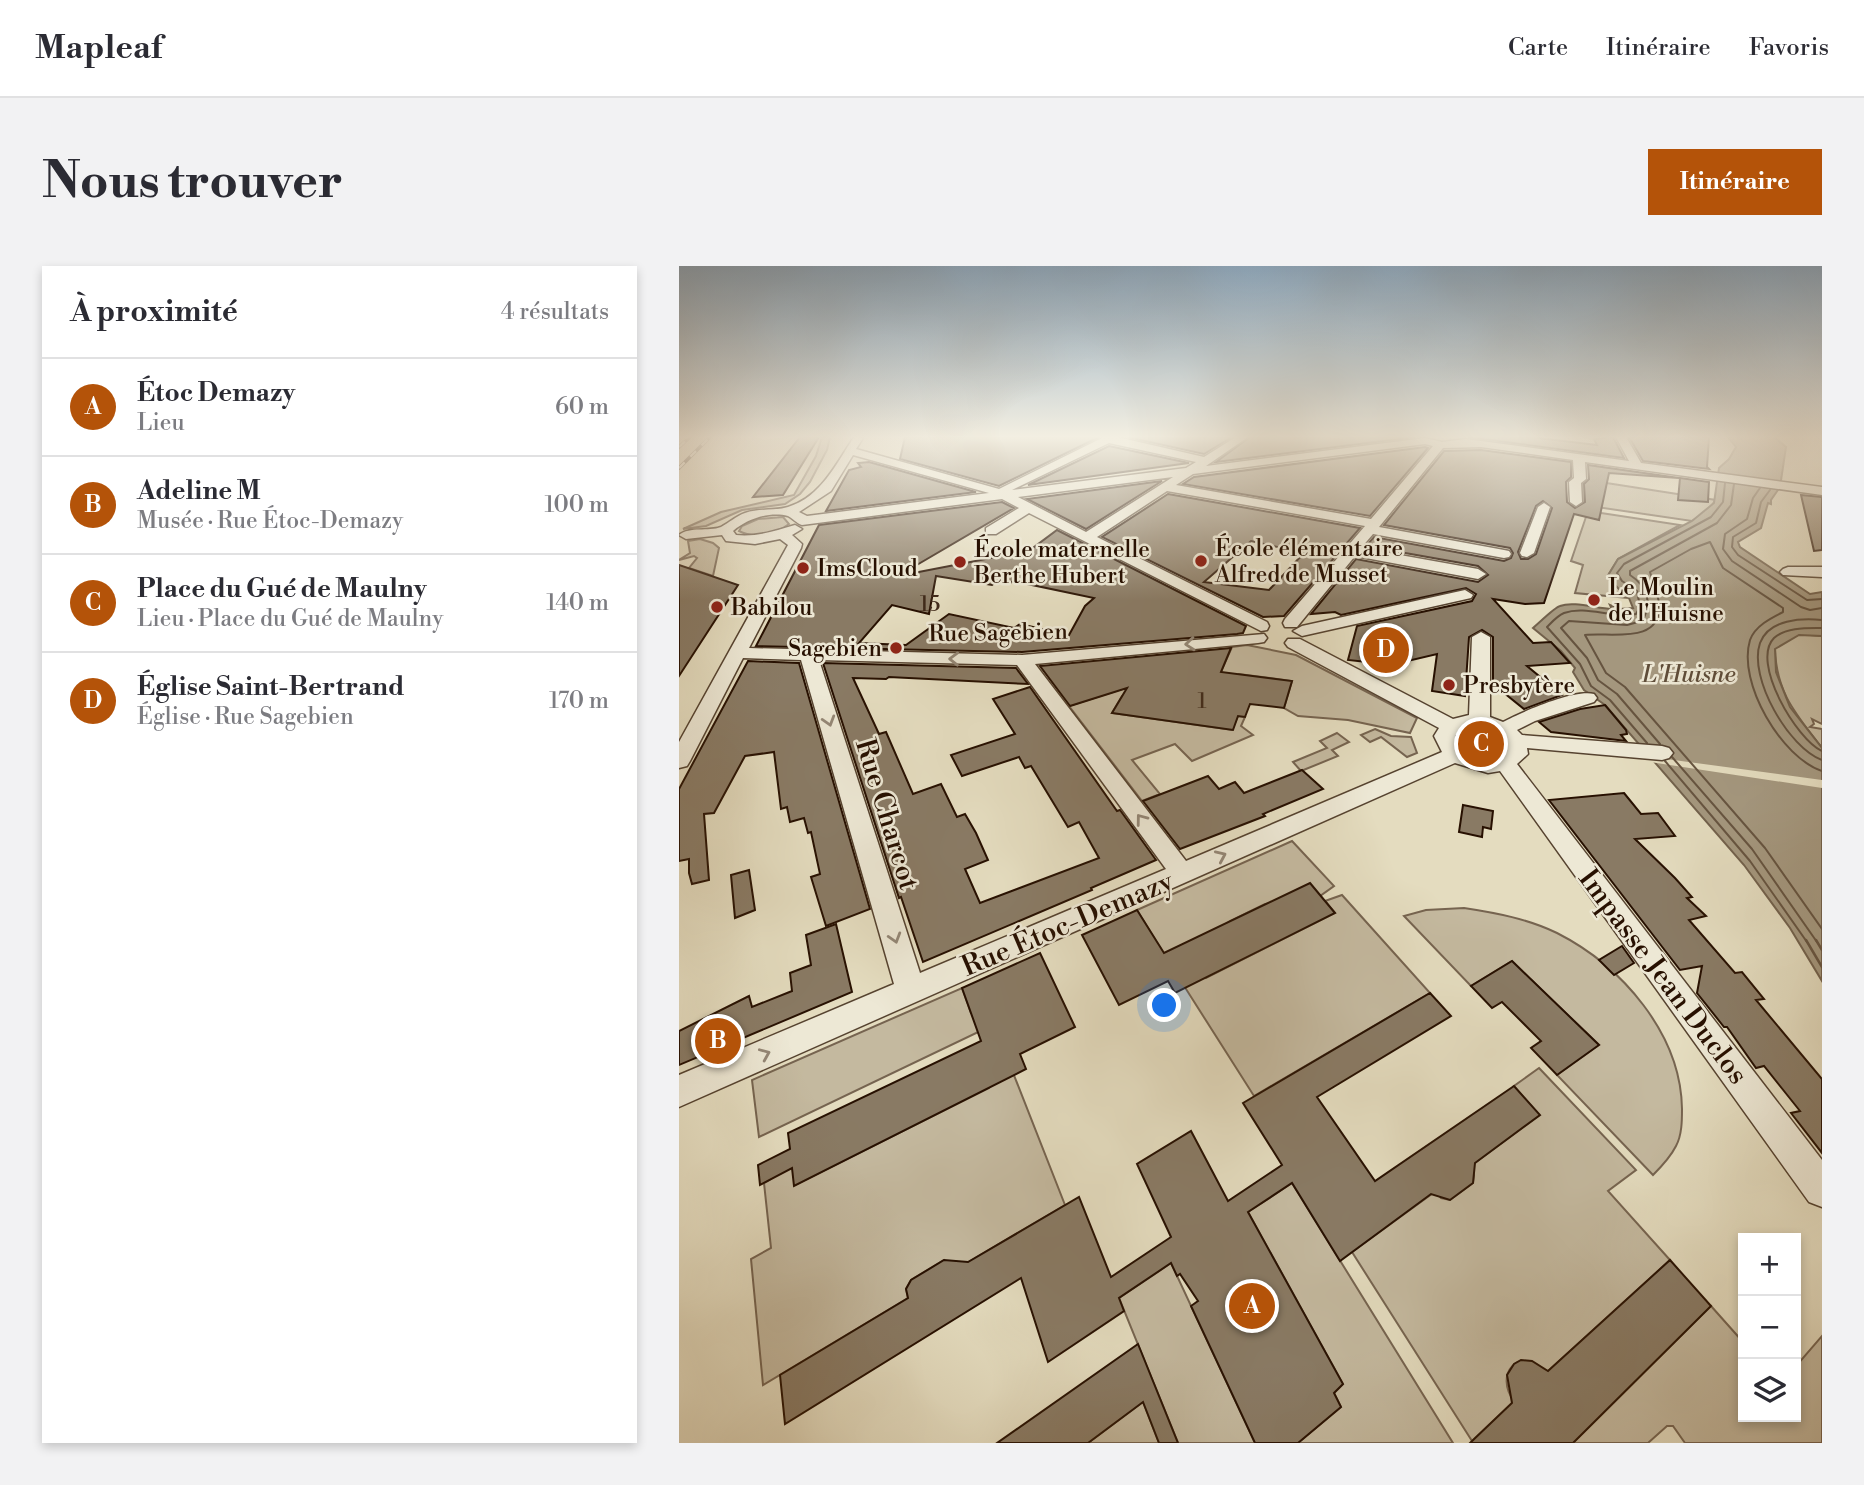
<!DOCTYPE html>
<html lang="fr">
<head>
<meta charset="utf-8">
<style>
  :root { --surface:#fff; --page:#f2f2f3; --text:#2b2b33; --muted:#7c7c81; --line:#e1e1e2; --accent:#b45309 }
  body { margin:0; font-family:"Libre Bodoni",serif; background:var(--page); color:var(--text) }
  .controls { position:absolute; right:21px; bottom:21px; display:grid; overflow:hidden; border-radius:0px; box-shadow:0 4px 10px #0003 }
  .controls button { width:63px; height:63px; display:grid; place-items:center; padding:0; border:0; border-bottom:2px solid var(--line); background:var(--surface); color:var(--text); font:35px sans-serif }
  .you { position:absolute; left:486px; top:740px; width:24px; height:24px; margin:-18px; border:5px solid #fff; border-radius:50%; background:#1a73e8; box-shadow:0 0 0 10px #1a73e833 }
  .badge { display:grid; place-items:center; width:46px; height:46px; border-radius:50%; background:var(--accent); color:#fff; font-size:23px; font-weight:700 }
  .pin { position:absolute; translate:-50% -50%; border:4px solid #fff; box-shadow:0 2px 7px #0006 }
  .list { margin:0; padding:0; list-style:none }
  h2 { display:flex; justify-content:space-between; align-items:center; height:91px; margin:0; padding:0 28px; font-size:30px }
  h2 small { font-size:23px; font-weight:400; color:var(--muted) }
  .list li { display:grid; grid-template-columns:46px 1fr auto; gap:21px; align-items:center; box-sizing:border-box; height:98px; padding:0 28px; border-top:2px solid var(--line) }
  .list b { display:block; font-size:26px; white-space:nowrap }
  .list p { margin:0; font-size:23px; white-space:nowrap; color:var(--muted) }
  .list em { font-size:23px; font-style:normal; color:var(--muted) }
  .icon { flex:none; width:38px; height:38px; fill:none; stroke:currentColor; stroke-width:2; stroke-linecap:round; stroke-linejoin:round }
  .map { position:relative; flex:none; width:1143px; height:1177px; overflow:hidden; border-radius:0px }
  header { display:flex; align-items:center; gap:42px; box-sizing:border-box; height:98px; padding:0 35px; background:var(--surface); border-bottom:2px solid var(--line) }
  header strong { font-size:33px }
  nav { display:flex; gap:38px; margin-inline-start:auto; font-size:24px }
  .intro { display:flex; align-items:center; justify-content:space-between; box-sizing:border-box; height:168px; padding:0 42px }
  h1 { margin:0; font-size:49px }
  .button { padding:18px 32px; border-radius:0px; background:var(--accent); color:#fff; font-size:24px; font-weight:700 }
  main { display:flex; gap:42px; padding:0 42px }
  aside { flex:1; background:var(--surface); border-radius:0px; box-shadow:0 4px 10px #0003 }
  .map>svg:first-child { display:block }
  .green { fill:#c4b99f; stroke:#766450; stroke-width:2 }
  .water { fill:#a4977e; stroke:#72614c; stroke-width:2 }
  .pier { fill:#e4dcbf }
  .lines { fill:none; stroke-linecap:round; stroke-linejoin:round }
  .shore-far1 { stroke:#665440; stroke-width:2 }
  .shore { stroke:#665440; stroke-width:2.5 }
  .building { fill:#897a64; stroke:#271001; stroke-width:2; fill-rule:evenodd }
  .minor-casing { stroke:#564330; stroke-width:3 }
  .minor { fill:#ede8d5; fill-rule:evenodd }
  .rail-casing { stroke:#271001; stroke-width:3.5 }
  .rail { stroke:#ede8d5; stroke-width:2.5; stroke-dasharray:8; stroke-linecap:butt }
  .oneway { stroke:#948776 }
  .poi-dot { fill:#8f2418; stroke:#ede8d5; stroke-width:2.5 }
  .labels { text-anchor:middle; stroke-width:5; stroke-linejoin:round; paint-order:stroke }
  .far-number-label { font-size:21px; fill:#402a1a }
  .far-poi-label { font-size:23px; fill:#271001; stroke:#ede8d5; text-anchor:start }
  .far-street-label { font-size:23px; fill:#271001; stroke:#ede8d5 }
  .far-water-label { font-size:24px; font-style:italic; fill:#5f4d39; stroke:#ede8d5 }
  .street-label { font-size:28px; fill:#271001; stroke:#ede8d5 }
</style>
</head>
<body>
<header>
<strong>Mapleaf</strong>
<nav><a>Carte</a><a>Itinéraire</a><a>Favoris</a></nav>
</header>
<div class="intro"><h1>Nous trouver</h1><a class="button">Itinéraire</a></div>
<main>
<aside>
<h2>À proximité<small>4 résultats</small></h2>
<ul class="list">
<li><span class="badge">A</span><div><b>Étoc Demazy</b><p>Lieu</p></div><em>60 m</em></li>
<li><span class="badge">B</span><div><b>Adeline M</b><p>Musée · Rue Étoc-Demazy</p></div><em>100 m</em></li>
<li><span class="badge">C</span><div><b>Place du Gué de Maulny</b><p>Lieu · Place du Gué de Maulny</p></div><em>140 m</em></li>
<li><span class="badge">D</span><div><b>Église Saint-Bertrand</b><p>Église · Rue Sagebien</p></div><em>170 m</em></li>
</ul>
</aside>
<div class="map">
<svg width="1143" height="1177" viewBox="0 0 1143 1177">
  <rect width="100%" height="100%" fill="#e4dcbf"/>
  <filter id="stains"><feTurbulence type="fractalNoise" baseFrequency=".00286" numOctaves="4"/><feColorMatrix values="0 0 0 0 .2 0 0 0 0 .09 0 0 0 0 .02 0 0 0 .5 -.17"/></filter>
  <radialGradient id="worn" r=".72"><stop offset=".6" stop-color="#630" stop-opacity="0"/><stop offset="1" stop-color="#630" stop-opacity=".3"/></radialGradient>
  <g class="green">
    <polygon points="143,171 151,171 148,184 131,216 121,228 106,238 63,244 27,260 4,263 42,246 115,229 137,190"/>
    <polygon points="921,216 1037,234 1028,245 1013,255 904,239 903,217 919,219"/>
    <polygon points="909,245 1001,259 939,293 928,311 950,332 896,327 904,299 892,295"/>
    <path d="M104,251L110,258C97,268 75,273 60,265L63,260L79,253Z"/>
    <polygon points="21,273 34,277 40,282 34,310 10,302 18,292 15,290 0,294 11,287 9,275"/>
    <path d="M1120,368L1143,370V458L1133,453L1135,458L1131,461L1143,463V482C1117,448 1097,427 1096,382Z"/>
    <polygon points="568,379 617,389 738,452 731,467 669,454 619,450 605,442 613,415 560,408 550,431 544,430 542,434 466,424 461,432 443,430 433,447 553,464 559,450 566,451 562,460 574,469 513,495 496,478 453,494 481,528 463,535 390,440 462,417 508,413 515,406 527,418 536,419 553,381"/>
    <polygon points="696,463 712,470 732,471 738,487 728,491 702,471 691,476 682,469"/>
    <path d="M793,465C804,464 816,467 821,478L819,484L803,488L788,483L782,471Z"/>
    <polygon points="658,467 670,476 653,484 659,490 622,505 614,496 648,482 641,475"/>
    <polygon points="613,575 655,620 641,630 586,638 551,655 492,700 458,644"/>
    <polygon points="663,629 751,727 575,830 500,712 520,702 527,712 656,647 646,635"/>
    <path d="M785,642C818,647 849,653 878,667C943,700 1002,768 1003,843C1003,854 1003,869 997,880C992,890 982,901 974,909L878,809L920,779L833,695L792,720L725,650L747,644Z"/>
    <polygon points="283,722 292,747 316,758 80,871 73,814"/>
    <path d="M329,794L386,939L276,1004L265,994L232,1014L227,1023L229,1032L84,1119L72,993L92,982L85,917C97,911 103,902 113,897L116,919L310,822Z"/>
    <path d="M860,802L957,904L929,925L991,994L867,1107C839,1078 815,1109 835,1135L793,1175L673,986L757,925L762,932L771,934L794,917L795,909L789,902L860,849L835,820Z"/>
    <polygon points="613,917 774,1177 619,1177 662,1141 655,1127 664,1118 569,946"/>
    <polygon points="492,997 576,1177 499,1177 440,1032"/>
    <polygon points="1032,1040 1064,1076 1064,1151 1117,1151 1117,1100 1143,1070 1143,1177 1006,1177 994,1160 988,1160 969,1177 894,1177"/>
    <polygon points="464,1136 480,1177 409,1177"/>
  </g>
  <path class="water" d="M1049,171H1095L1107,181L1101,221L1092,234V238L1089,237L1082,262L1059,276L1061,281L1131,328L1143,326V370L1120,369L1096,383L1097,406L1111,441L1143,482V715L1111,662L1065,599L926,439L905,424L894,406L896,402L882,385L854,362C860,357 876,341 881,340C894,335 916,342 933,343L931,339L940,343L954,342L950,332L952,328L940,323L928,311L939,293L1013,255L1035,237L1040,202L1050,193L1057,181Z"/>
  <polygon class="pier" points="965,490 1143,514 1143,522 971,496"/>
  <g class="lines">
    <g class="shore-far1">
      <polyline points="1081,222 1074,232 1068,253 1046,268 1044,283 1053,295 1122,341 1131,344 1143,342"/>
      <polyline points="1091,224 1082,236 1077,257 1054,271 1053,281 1059,289 1128,334 1143,333"/>
      <path d="M1143,354C1123,352 1090,353 1081,377C1069,412 1110,482 1143,494"/>
      <path d="M1143,362C1128,362 1107,361 1095,372C1071,396 1118,474 1143,485"/>
      <path d="M968,477L931,434L912,420L901,398L868,361C873,356 878,350 885,347C907,339 934,353 957,348L961,341L958,325L943,315L938,307L945,298L1032,251L1044,236L1046,217"/>
      <path d="M981,478L938,428L919,414L908,392L882,362L890,355L948,359L963,355C974,337 968,320 951,309V305L1038,257L1052,239L1055,218"/>
      <polyline points="993,491 1073,583 1138,676"/>
      <polyline points="986,495 1071,595 1128,676"/>
      <path d="M1143,505C1103,492 1058,417 1071,374C1076,360 1092,352 1104,346V342L1044,302L1031,276L1012,283L971,306C974,316 979,327 980,338C983,379 932,366 906,369L927,407L946,421L1086,582L1143,663"/>
    </g>
    <g class="shore">
      <polyline points="1127,674 1143,701"/>
      <polyline points="1137,674 1143,684"/>
    </g>
  </g>
  <g class="building">
    <polygon points="121,171 140,171 104,229 74,231"/>
    <polygon points="226,171 420,171 320,220 221,193"/>
    <polygon points="448,171 553,171 525,188"/>
    <polygon points="571,171 736,171 537,196"/>
    <polygon points="789,171 851,171 918,179 915,173 934,171 945,192"/>
    <polygon points="950,171 1030,171 1028,201 1030,203 964,195"/>
    <polygon points="430,180 510,197 349,219"/>
    <polygon points="746,181 749,182 691,250 504,218 515,211"/>
    <path d="M802,184L892,196V211L887,216L888,236L896,242L906,236L905,218L910,213L909,199L1000,212L930,207L920,254L895,248L865,337L846,338L814,333L854,377L872,376L891,397L848,400L883,429L845,443L814,418V371L803,364L790,371L786,430L753,425L758,388L699,402L688,396L669,394L678,360L793,335L797,328L787,322L662,349L656,346L632,348L677,293L799,316L809,309L799,300L687,280L695,271L825,295L832,292L834,287L831,282L705,259L765,185ZM864,235L873,242L857,288L849,293H842L839,286L857,240Z"/>
    <polygon points="190,196 297,226 147,245 170,204 182,201 179,197"/>
    <polygon points="1001,212 1030,216 1029,236 999,234"/>
    <polygon points="483,215 407,263 348,233"/>
    <path d="M489,228L681,262L605,350L584,351L423,271ZM572,275L625,287L590,324L525,316Z"/>
    <polygon points="1122,229 1143,231 1143,284 1135,285"/>
    <path d="M323,236L335,242L219,310L343,286L355,281L378,264L567,360L564,367L558,368L343,386L77,380L140,259ZM257,310L313,319L317,316L330,318L334,315L415,332L406,340L390,369L341,358L335,362L270,348L227,379L180,377L213,339L250,348Z"/>
    <polygon points="0,299 59,319 0,410"/>
    <polygon points="552,382 542,406 613,415 605,442 571,438 566,451 559,450 554,464 433,447 448,422 391,440 361,400"/>
    <polygon points="69,395 120,397 191,643 147,660 132,611 141,608 132,566 129,567 125,552 111,556 108,541 102,543 95,486 66,490 35,547 25,548 30,614 13,618 10,607 10,593 0,595 0,523"/>
    <polygon points="144,397 337,402 349,418 210,411 207,413 174,412 200,468 207,466 234,528 262,518 278,551 286,548 297,567 309,594 286,603 301,637 420,592 400,556 389,561 352,500 346,502 340,491 283,510 272,489 336,468 314,433 351,421 438,545 441,544 477,594 412,622 413,624 244,696 222,631 220,632"/>
    <polygon points="926,439 947,464 948,468 942,469 947,475 872,466 860,456 901,443"/>
    <polygon points="623,504 644,523 584,548 586,550 501,583 464,535 529,510 540,523 556,516 565,527"/>
    <polygon points="945,527 962,548 979,547 996,570 956,573 996,612 1013,631 1008,632 1027,650 1010,654 1056,707 1063,706 1085,733 1077,734 1143,813 1143,887 1112,847 1121,845 1085,800 1077,802 1048,761 1045,761 1018,727 1023,700 1001,704 870,534"/>
    <polygon points="784,539 814,545 812,563 804,561 803,571 780,566"/>
    <polygon points="70,604 76,644 56,652 52,609"/>
    <polygon points="631,617 656,647 496,727 489,715 440,739 403,669 458,644 485,687"/>
    <polygon points="157,658 173,726 0,799 0,765 70,730 73,741 113,725 111,707 132,699 127,669"/>
    <polygon points="943,680 955,697 935,709 920,694"/>
    <polygon points="361,687 396,761 341,788 347,803 115,920 113,902 81,919 79,899 111,883 109,867 302,775 283,722"/>
    <polygon points="833,695 920,779 878,809 852,782 862,775 823,736 813,742 792,720"/>
    <polygon points="751,727 772,750 638,831 696,915 835,820 861,849 796,897 794,917 771,934 752,928 661,995 613,917 569,946 664,1118 655,1127 662,1141 619,1177 576,1177 512,1040 519,1035 501,1008 498,1010 492,997 440,1032 445,1045 369,1096 342,1012 106,1158 101,1109 229,1032 227,1023 232,1014 265,994 289,996 400,931 432,1011 492,971 458,898 512,865 549,935 603,899 564,837"/>
    <polygon points="991,994 1032,1040 894,1177 791,1177 833,1137 828,1109 835,1098 842,1094 853,1095 869,1105"/>
    <polygon points="459,1078 499,1177 480,1177 464,1136 409,1177 318,1177"/>
  </g>
  <g class="lines">
    <g class="minor-casing">
      <g id="minor">
        <path d="M175,171L184,172L177,183L320,223L425,171H438L525,191L557,171H569L527,200L746,172L763,176L787,173L950,195L937,171H947L962,197L1143,221V229L906,196L907,213L902,217L903,236L897,240L891,236L890,216L895,212L894,194L802,181L764,182L700,261L825,284L830,285L832,288L830,291L825,292L694,268L682,282L799,303L807,308L799,313L676,290L618,361H606L604,357L606,353L686,260L488,225L418,271L588,356L590,360L588,364L582,365L350,247L317,268H307V262L340,242L323,233L123,259C117,257 115,253 109,250C91,245 68,253 54,265L57,269C79,271 95,265 116,259L123,263L113,269L123,278L122,282L70,382L343,389L585,368L588,372L585,376L579,377L356,398L507,595L763,486L755,470L760,462L609,381L606,377L609,373H621L774,453L790,449L793,371L802,366L811,371V451L824,456C843,446 895,423 915,428L918,432L915,436L856,455L838,464L843,469L983,480L990,482L994,487L990,492L983,494L848,482L849,488L838,498L1143,894V941L1130,936L821,505L809,507L776,497L0,841V809L215,718L122,394L64,392L11,495L8,500L0,502V476L109,279L101,273L76,278L47,275L43,269L7,273L0,269C11,260 29,266 42,261C50,257 57,250 66,247C80,242 96,245 109,241C142,231 157,198 175,171ZM430,177L517,196L507,202L333,224ZM746,178L754,180L692,253L497,219L514,208ZM174,189L310,227L128,250L120,246L152,225ZM494,211L407,266L339,231ZM140,394L338,399L487,603L241,707ZM789,461C805,461 815,465 827,476V486C810,498 784,492 776,470L779,465Z"/>
        <polygon points="865,237 871,241 855,287 848,291 843,290 841,287 859,241"/>
        <polygon points="1109,301 1143,301 1143,311 1104,309 1101,306 1104,303"/>
        <polygon points="786,324 794,329 792,332 623,370 614,365 623,360"/>
      </g>
    </g>
    <use href="#minor" class="minor"/>
    <g class="rail-casing">
      <g id="rail">
        <polyline points="0,181 11,171"/>
        <polyline points="0,202 31,171"/>
      </g>
    </g>
    <use href="#rail" class="rail"/>
  </g>
  <defs><path id="oneway-chevron" d="M-2-3.5L2.5 0L-2 3.5" fill="none" stroke-width="1.6" stroke-linecap="round" stroke-linejoin="round" transform="scale(1.75)"/></defs>
  <g class="oneway">
    <use href="#oneway-chevron" transform="translate(511 378) rotate(175)"/>
    <use href="#oneway-chevron" transform="translate(275 393) rotate(-179)"/>
    <use href="#oneway-chevron" transform="translate(150 455) rotate(73)"/>
    <use href="#oneway-chevron" transform="translate(462 553) rotate(-127)"/>
    <use href="#oneway-chevron" transform="translate(542 590) rotate(-24)"/>
    <use href="#oneway-chevron" transform="translate(216 672) rotate(73)"/>
    <use href="#oneway-chevron" transform="translate(86 788) rotate(-23)"/>
  </g>
  <linearGradient id="sky" x2="0" y2="1"><stop stop-color="#8da8be"/><stop offset="0.51" stop-color="#f3efe2"/><stop offset="1" stop-color="#f3efe2" stop-opacity="0"/></linearGradient>
  <rect width="1143" height="335" fill="url(#sky)"/>
  <g class="poi-dot">
    <circle cx="522" cy="295" r="7"/>
    <circle cx="281" cy="296" r="7"/>
    <circle cx="124" cy="302" r="7"/>
    <circle cx="915" cy="334" r="7"/>
    <circle cx="38" cy="341" r="7"/>
    <circle cx="217" cy="382" r="7"/>
    <circle cx="770" cy="419" r="7"/>
  </g>
  <g class="labels">
    <g class="far-number-label">
      <text x="251" y="345">15</text>
      <text x="523" y="442">1</text>
    </g>
    <g class="far-poi-label">
      <text x="536" y="290">École élémentaire<tspan x="536" dy="26">Alfred de Musset</tspan></text>
      <text x="295" y="291">École maternelle<tspan x="295" dy="26">Berthe Hubert</tspan></text>
      <text x="138" y="310">ImsCloud</text>
      <text x="929" y="329">Le Moulin<tspan x="929" dy="26">de l'Huisne</tspan></text>
      <text x="52" y="349">Babilou</text>
      <text x="203" y="390" text-anchor="end">Sagebien</text>
      <text x="784" y="427">Presbytère</text>
    </g>
    <g class="far-street-label">
      <text transform="translate(319 366) rotate(-1)" y="8">Rue Sagebien</text>
    </g>
    <g class="far-water-label">
      <text x="1010" y="416">L'Huisne</text>
    </g>
    <g class="street-label">
      <text transform="translate(209 548) rotate(73)" y="10">Rue Charcot</text>
      <text transform="translate(388 657) rotate(-23)" y="10">Rue Étoc-Demazy</text>
      <text transform="translate(985 710) rotate(53)" y="10">Impasse Jean Duclos</text>
    </g>
  </g>
  <rect width="100%" height="100%" filter="url(#stains)"/>
  <rect width="100%" height="100%" fill="url(#worn)"/>
</svg>
<div class="controls">
<button>+</button>
<button>−</button>
<button><svg class="icon" aria-label="layers" viewBox="0 0 24 24"><path d="M12 4l9 5-9 5-9-5zM3 14l9 5 9-5"/></svg></button>
</div>
<div class="you"></div>
<div class="pin badge" style="left:573px;top:1040px">A</div>
<div class="pin badge" style="left:39px;top:775px">B</div>
<div class="pin badge" style="left:802px;top:478px">C</div>
<div class="pin badge" style="left:707px;top:384px">D</div>
</div>
</main>
</body>
</html>
